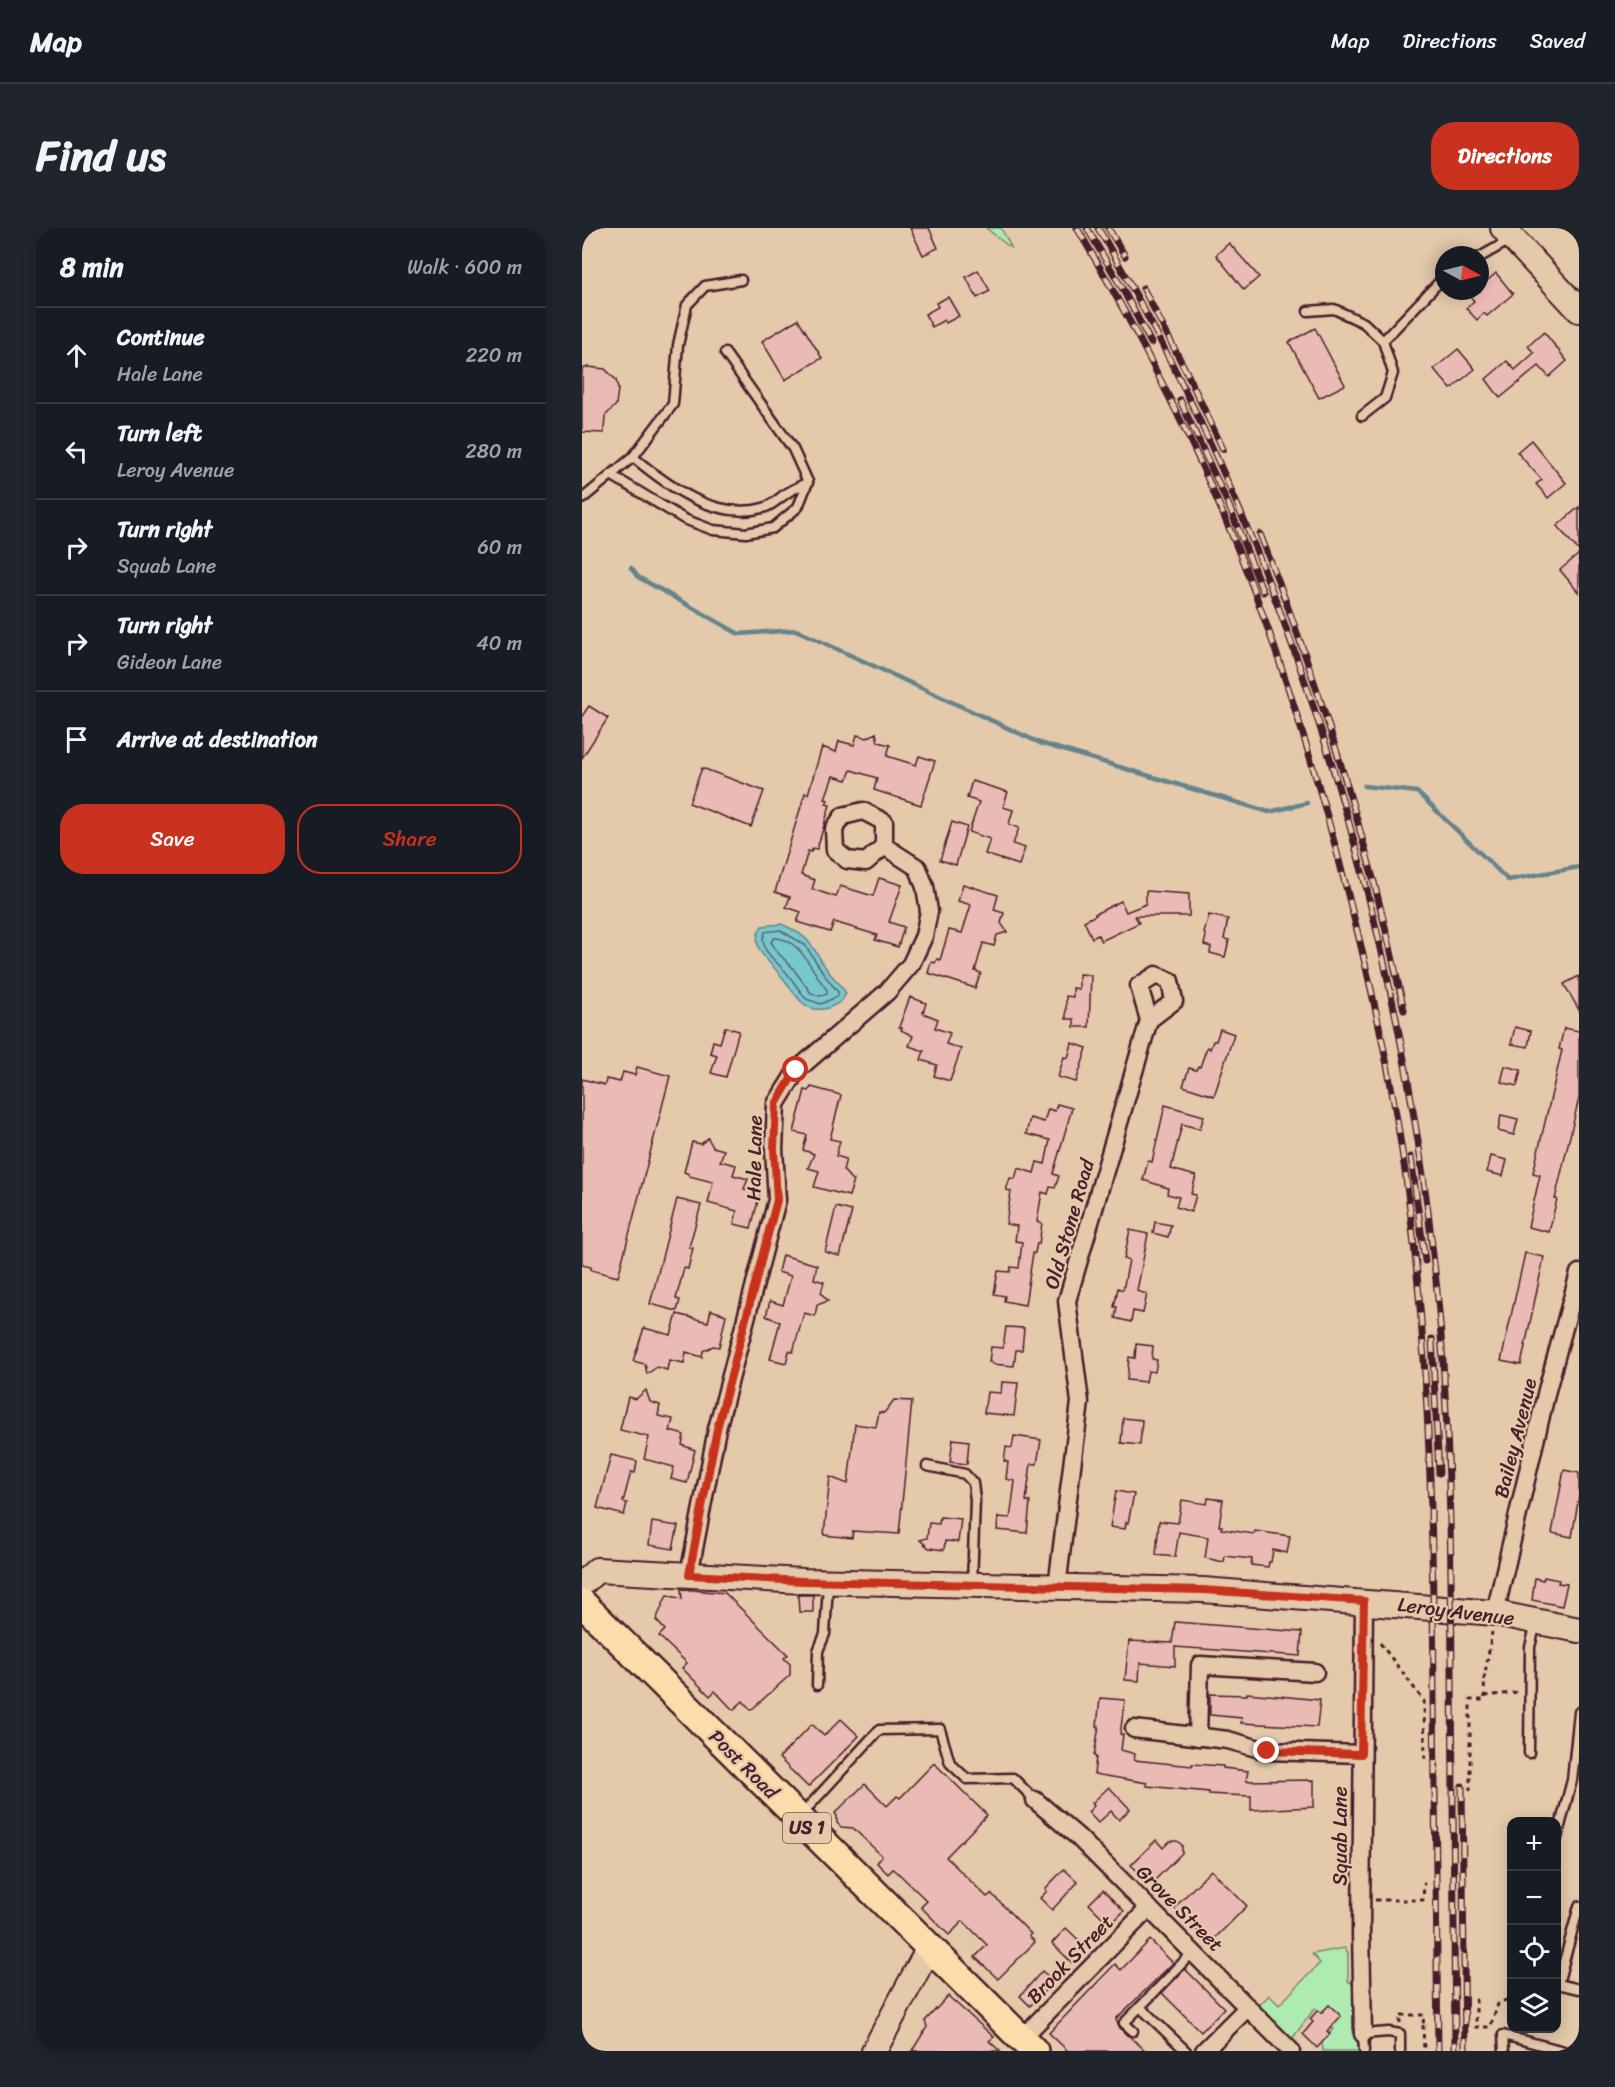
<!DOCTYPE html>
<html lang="en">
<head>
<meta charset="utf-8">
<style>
  :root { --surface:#171b24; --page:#20242c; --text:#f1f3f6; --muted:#9ea1a6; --line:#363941; --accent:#c8321e }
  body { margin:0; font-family:Sriracha,sans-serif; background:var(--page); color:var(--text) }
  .controls { position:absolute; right:18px; bottom:18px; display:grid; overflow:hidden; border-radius:12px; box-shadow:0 3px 15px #0003 }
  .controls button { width:54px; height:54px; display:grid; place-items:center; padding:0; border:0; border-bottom:2px solid var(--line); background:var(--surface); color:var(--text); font:30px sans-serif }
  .compass { position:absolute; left:853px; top:18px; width:54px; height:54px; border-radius:50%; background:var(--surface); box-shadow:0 3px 15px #0003; rotate:97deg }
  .stop { position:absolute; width:18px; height:18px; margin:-14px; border:4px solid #c8321e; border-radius:50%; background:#fff }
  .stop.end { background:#c8321e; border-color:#fff; box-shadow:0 2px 6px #0008 }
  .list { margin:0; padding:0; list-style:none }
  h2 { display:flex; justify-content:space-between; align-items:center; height:78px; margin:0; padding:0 24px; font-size:26px }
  h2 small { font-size:20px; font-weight:400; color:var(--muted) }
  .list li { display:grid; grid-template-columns:39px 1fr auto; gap:18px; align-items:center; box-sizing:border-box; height:96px; padding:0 24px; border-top:2px solid var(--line) }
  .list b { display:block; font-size:22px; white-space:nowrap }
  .list p { margin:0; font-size:20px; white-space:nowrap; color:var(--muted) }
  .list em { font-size:20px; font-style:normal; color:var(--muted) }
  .actions { display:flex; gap:12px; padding:18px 24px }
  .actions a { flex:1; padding:14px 0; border:2px solid var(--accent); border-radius:24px; text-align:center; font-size:21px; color:var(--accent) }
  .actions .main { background:var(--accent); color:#fff }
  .icon { flex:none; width:33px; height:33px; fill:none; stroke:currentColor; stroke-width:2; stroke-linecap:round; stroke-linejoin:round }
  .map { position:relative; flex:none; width:997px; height:1823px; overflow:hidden; border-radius:24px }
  header { display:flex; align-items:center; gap:36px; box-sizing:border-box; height:84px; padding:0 30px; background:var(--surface); border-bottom:2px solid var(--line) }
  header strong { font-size:28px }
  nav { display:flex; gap:33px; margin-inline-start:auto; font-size:21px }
  .intro { display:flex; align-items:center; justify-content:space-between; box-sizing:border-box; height:144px; padding:0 36px }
  h1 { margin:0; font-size:42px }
  .button { padding:15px 27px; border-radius:24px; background:var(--accent); color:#fff; font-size:21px; font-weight:700 }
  main { display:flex; gap:36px; padding:0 36px }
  aside { flex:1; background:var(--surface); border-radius:24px; box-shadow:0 3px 15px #0003 }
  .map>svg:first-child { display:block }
  .green { fill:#aeebb1; stroke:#7c856e; stroke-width:1.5 }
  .water { fill:#77c8ce; stroke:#65848d; stroke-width:1.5 }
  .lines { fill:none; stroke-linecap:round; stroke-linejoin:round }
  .shore { stroke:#5c636c; stroke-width:1.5 }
  .stream { stroke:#65848d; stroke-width:4.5 }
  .building { fill:#eabbb4; stroke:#4a1f2b; stroke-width:1.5 }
  .lane-casing { stroke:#4a1f2b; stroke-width:13 }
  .street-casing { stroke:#4a1f2b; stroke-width:21 }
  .secondary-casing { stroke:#4a1f2b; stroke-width:28 }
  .primary-casing { stroke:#4a1f2b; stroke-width:32 }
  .path { stroke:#4a1f2b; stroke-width:3; stroke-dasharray:4.5 4.5; stroke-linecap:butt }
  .lane { stroke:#e4c9ab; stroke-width:8 }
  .street { stroke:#e4c9ab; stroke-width:16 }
  .secondary { stroke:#e4c9ab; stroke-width:24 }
  .primary { stroke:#fbddab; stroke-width:27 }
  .rail-casing { stroke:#4a1f2b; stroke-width:7 }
  .rail { stroke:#e4c9ab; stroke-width:4.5; stroke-dasharray:14; stroke-linecap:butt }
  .route { stroke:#c8321e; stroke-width:8 }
  .labels { text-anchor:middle; stroke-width:4.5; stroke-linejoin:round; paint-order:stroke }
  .shield { fill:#e4c9ab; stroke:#785251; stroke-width:1.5 }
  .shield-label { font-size:18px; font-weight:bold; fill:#4a1f2b }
  .street-label { font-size:20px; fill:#4a1f2b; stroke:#e4c9ab }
</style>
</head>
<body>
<header>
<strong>Map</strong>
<nav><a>Map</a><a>Directions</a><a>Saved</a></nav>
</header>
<div class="intro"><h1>Find us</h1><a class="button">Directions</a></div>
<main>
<aside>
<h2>8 min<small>Walk · 600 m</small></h2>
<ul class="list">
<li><svg class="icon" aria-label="ahead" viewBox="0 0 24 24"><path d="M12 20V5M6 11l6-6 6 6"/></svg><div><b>Continue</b><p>Hale Lane</p></div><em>220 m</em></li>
<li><svg class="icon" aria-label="left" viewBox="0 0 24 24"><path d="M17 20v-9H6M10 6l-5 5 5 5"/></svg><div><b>Turn left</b><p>Leroy Avenue</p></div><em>280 m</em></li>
<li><svg class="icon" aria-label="right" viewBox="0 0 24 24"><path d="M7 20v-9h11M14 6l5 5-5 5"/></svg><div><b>Turn right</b><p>Squab Lane</p></div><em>60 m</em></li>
<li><svg class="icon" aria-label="right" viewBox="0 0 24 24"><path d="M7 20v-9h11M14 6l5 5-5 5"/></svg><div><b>Turn right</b><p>Gideon Lane</p></div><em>40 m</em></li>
<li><svg class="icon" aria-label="arrive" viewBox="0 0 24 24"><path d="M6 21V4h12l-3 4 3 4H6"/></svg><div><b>Arrive at destination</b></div></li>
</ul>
<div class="actions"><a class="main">Save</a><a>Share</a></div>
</aside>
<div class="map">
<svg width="997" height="1823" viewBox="0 0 997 1823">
  <rect width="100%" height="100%" fill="#e4c9ab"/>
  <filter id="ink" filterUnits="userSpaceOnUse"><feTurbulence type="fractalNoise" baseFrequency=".0167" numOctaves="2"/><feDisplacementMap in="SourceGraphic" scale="12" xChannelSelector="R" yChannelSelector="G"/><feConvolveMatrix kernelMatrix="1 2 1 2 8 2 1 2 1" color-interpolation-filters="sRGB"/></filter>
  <g filter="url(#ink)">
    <g class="green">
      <polygon points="404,0 419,0 430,21"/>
      <polygon points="763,1720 766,1725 766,1753 771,1756 777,1799 777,1823 741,1823 740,1814 751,1801 749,1799 759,1788 747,1777 739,1785 733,1780 709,1812 679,1783 678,1777 687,1767 697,1777 738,1735 730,1726"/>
    </g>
    <path class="water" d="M199,696C230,709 229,718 246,743C252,751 260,757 264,766C260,774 254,777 246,780C222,787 213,765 200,749C188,733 165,720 180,698Z"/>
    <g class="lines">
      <g class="shore">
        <polygon points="198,702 223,717 244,749 256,764 256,768 239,776 224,771 204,744 190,730 183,721 181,711 183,704"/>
        <path d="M192,710C217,708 231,745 245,762V766L238,768L229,765L210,739L196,725L189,714Z"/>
      </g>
      <g class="stream">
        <polyline points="49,340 56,349 157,406 214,402 458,515 687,584 725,575"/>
        <polyline points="782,558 835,564 926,652 997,639"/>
      </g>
    </g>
    <g class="building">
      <polygon points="328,0 347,0 356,20 341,27"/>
      <polygon points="647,15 677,49 662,62 634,27"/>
      <polygon points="396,42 408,63 395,70 384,49"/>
      <polygon points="914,45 931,66 905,88 902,85 895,92 884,80 892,73 888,68 894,63 898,63 898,59"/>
      <polygon points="366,69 377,88 364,95 362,92 350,99 343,86 356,79 354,75"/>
      <polygon points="216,91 240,130 203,152 180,113"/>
      <polygon points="733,100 763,157 737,170 707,114"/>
      <polygon points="962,104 985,133 967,149 957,138 918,170 904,151 925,133 933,142 952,125 946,118"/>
      <polygon points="876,121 893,141 869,161 852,141"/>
      <polygon points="6,139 23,141 34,152 36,161 34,177 23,188 22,205 0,204 0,141"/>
      <polygon points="949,212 984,255 966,270 954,256 960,252 935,224"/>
      <polygon points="997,279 997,323 975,298"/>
      <polygon points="997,326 997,365 978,342"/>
      <polygon points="7,478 26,490 0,530 0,488"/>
      <polygon points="294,505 296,514 308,517 305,528 334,537 337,528 353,533 339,577 292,562 295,550 269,542 265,552 251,548 243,571 246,572 244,576 248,577 235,621 231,620 229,624 226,623 219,647 233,652 230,661 254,669 258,658 291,668 297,650 320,657 307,694 322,699 316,719 293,712 295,707 252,694 248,704 215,694 219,684 204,679 208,669 193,664 223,565 226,566 240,519 254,524 257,513 272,517 275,507 285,510"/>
      <polygon points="120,540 182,563 169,599 107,575"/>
      <polygon points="390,553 426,564 421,579 431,582 427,596 437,600 431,616 443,620 437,637 403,626 408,611 387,604 397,574 385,570"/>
      <polygon points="370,594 385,599 374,637 358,632"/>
      <polygon points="381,656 416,667 412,682 422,685 419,695 425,704 415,707 412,718 401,715 393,743 399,745 393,760 346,745 349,734 353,735 355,731 358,732 367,702 380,705 389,677 376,673"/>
      <polygon points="564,663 607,666 607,688 553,688 557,695 519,713 516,707 510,710 502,693 514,687 513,686 539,673 544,684 564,676"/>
      <polygon points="627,687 646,691 642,711 647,712 643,729 628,725 629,719 622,717 624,708 622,705"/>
      <polygon points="497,746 509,747 507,799 492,799 492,791 484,791 484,768 491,769 491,760 497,761"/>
      <polygon points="997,748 997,782 982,756"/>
      <polygon points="328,769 344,775 341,785 356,791 353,800 368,805 364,816 379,821 368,853 352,848 355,837 339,832 342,823 327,818 331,808 319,802 320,800 317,799"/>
      <polygon points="143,799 157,803 144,849 129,845 135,827 128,825 131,813 138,815"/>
      <polygon points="933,799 949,803 946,819 929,816"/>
      <polygon points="982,800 997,803 997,870 973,971 975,971 967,1004 946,999 958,947 951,945 980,822 977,821"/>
      <polygon points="638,801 652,806 632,868 601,858 607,840 614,842 616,838 618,839 625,819 628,821 631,813 634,813"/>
      <polygon points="490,815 505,820 494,854 476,849 482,829 486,830"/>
      <polygon points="923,838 939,842 935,858 919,854"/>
      <polygon points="55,839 88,848 36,1049 9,1042 9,1039 0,1037 0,851 23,857 24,851 38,854 41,844 53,847"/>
      <polygon points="229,859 259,867 248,911 258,913 254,928 264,931 261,942 269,951 272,952 267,968 232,959 237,943 226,940 232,926 221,922 225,907 212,904 223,862 227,863"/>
      <polygon points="475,876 490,880 471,946 477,948 473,960 468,959 466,966 460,964 455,994 460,995 457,1016 455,1015 453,1025 451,1025 443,1077 422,1073 423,1068 412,1066 416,1043 428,1044 429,1039 437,1040 440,1014 433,1013 435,998 424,996 429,963 424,962 428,950 433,951 436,940 452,945 455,934 463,936 468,912 444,906 448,890 462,894 466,881 473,883"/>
      <polygon points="583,877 622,888 618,901 600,896 589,941 614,948 609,966 614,967 609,984 594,979 597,969 585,966 586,960 561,952 566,933 570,934"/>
      <polygon points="919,887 936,891 932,907 916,903"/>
      <polygon points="126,910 131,919 142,922 138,933 154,937 151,947 166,951 162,961 178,965 169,1000 152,996 155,983 126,975 131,954 107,948 107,946 102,944 110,914 119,916"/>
      <polygon points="909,928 925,932 921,948 905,944"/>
      <polygon points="95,971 119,977 107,1019 111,1020 106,1041 102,1040 94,1071 98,1072 95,1083 68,1076"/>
      <polygon points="254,979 270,983 258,1028 243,1024"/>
      <polygon points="573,994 589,997 586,1009 571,1005"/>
      <polygon points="548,1002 566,1006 555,1063 565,1066 561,1085 551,1083 549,1094 533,1090 535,1079 532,1079 536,1060 541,1062 547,1032 542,1031"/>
      <polygon points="943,1025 962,1029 939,1137 919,1133"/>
      <polygon points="200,1027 235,1037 232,1051 242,1054 239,1065 246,1073 235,1077 233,1088 222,1085 211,1124 207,1123 204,1135 188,1131 198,1094 184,1088 188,1073 201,1077 209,1048 196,1044"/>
      <polygon points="129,1082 144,1087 137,1119 131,1118 121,1123 120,1129 104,1124 102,1135 87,1132 85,1142 75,1139 65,1146 63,1136 51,1133 62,1100 89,1107 95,1086 126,1094"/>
      <polygon points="424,1099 442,1100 440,1122 434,1122 432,1138 410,1136 410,1134 407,1134 409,1119 421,1120"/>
      <polygon points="554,1116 571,1118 570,1131 575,1132 573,1144 566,1143 564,1154 545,1152 547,1129 553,1130"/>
      <polygon points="420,1154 436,1155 432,1188 402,1185 405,1164 419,1165"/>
      <polygon points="64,1162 68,1174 78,1177 76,1188 91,1191 88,1203 102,1207 100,1217 113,1222 105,1255 89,1251 92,1239 62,1231 67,1209 38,1202 46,1169 54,1171"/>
      <polygon points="312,1172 330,1173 317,1306 271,1303 270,1310 242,1307 248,1249 266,1256 273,1196 294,1199 297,1184 302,1185"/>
      <polygon points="541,1190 560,1192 558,1217 539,1215"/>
      <polygon points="432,1208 459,1212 455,1236 449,1236 444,1273 448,1274 445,1305 415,1302 416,1289 428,1290 429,1284 433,1253 424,1251 426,1234 422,1233 424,1219 430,1220"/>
      <polygon points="371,1211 387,1213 385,1236 368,1234"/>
      <polygon points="29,1227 55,1233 53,1245 49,1244 41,1274 45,1275 42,1287 15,1280"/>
      <polygon points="982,1242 997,1245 997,1268 990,1309 970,1305"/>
      <polygon points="534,1263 552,1266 546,1295 544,1294 543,1301 528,1299"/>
      <polygon points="626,1270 641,1272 637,1298 640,1298 639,1301 672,1306 673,1303 708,1308 705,1325 691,1322 689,1334 687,1334 686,1339 669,1337 670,1331 643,1328 642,1334 623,1330 626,1309 597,1304 593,1329 574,1327 577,1293 596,1295 600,1272 625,1276"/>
      <polygon points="358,1289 379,1291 376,1314 363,1313 362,1322 347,1320 338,1312 345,1310 347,1295 357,1296"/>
      <polygon points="70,1294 96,1298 91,1321 67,1317"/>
      <polygon points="962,1349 977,1352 976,1355 985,1356 980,1378 950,1372 953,1350 961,1352"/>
      <polygon points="99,1361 143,1365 206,1427 202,1430 208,1436 208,1447 169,1482 161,1473 151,1482 133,1463 128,1468 100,1440 105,1435 77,1408 83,1402 74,1392 85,1367 100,1371"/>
      <polygon points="216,1367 231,1367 231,1384 217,1384"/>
      <polygon points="593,1394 720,1404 718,1428 593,1419 593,1438 558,1435 557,1453 543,1452 547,1413 590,1415"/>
      <polygon points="665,1465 738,1472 735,1499 659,1495 660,1490 628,1487 628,1466 665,1467"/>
      <polygon points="518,1470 543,1472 538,1506 541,1507 539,1522 553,1526 552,1532 610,1538 610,1536 641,1538 641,1540 666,1543 664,1553 732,1552 732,1579 669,1582 669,1568 644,1567 627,1566 627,1564 565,1558 565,1555 512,1546 514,1529 512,1528 517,1498 515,1498"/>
      <polygon points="259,1491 277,1508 226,1559 197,1530 230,1496 242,1508"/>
      <polygon points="352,1535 405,1587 364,1629 405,1669 409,1666 413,1669 449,1706 447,1708 453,1714 416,1751 393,1729 405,1717 381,1693 367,1707 339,1679 345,1673 313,1642 311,1641 306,1646 295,1635 300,1628 271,1600 259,1599 255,1595 255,1588 253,1585 283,1556 305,1578 315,1568 318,1570"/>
      <polygon points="527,1559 548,1581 537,1592 529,1583 516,1595 506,1584 512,1578 510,1575"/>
      <polygon points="574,1612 581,1620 588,1613 595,1613 600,1617 600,1625 569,1656 549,1637"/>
      <polygon points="482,1641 496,1654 470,1682 458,1670 465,1663 463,1661"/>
      <polygon points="629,1642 665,1678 628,1715 592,1680"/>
      <polygon points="521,1662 542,1683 528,1697 507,1676"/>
      <polygon points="484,1700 505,1720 490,1735 470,1715"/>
      <polygon points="568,1712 591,1735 534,1791 538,1800 564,1823 486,1823 467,1805 533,1736 539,1742"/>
      <polygon points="603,1741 642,1780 619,1804 580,1765"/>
      <polygon points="460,1743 472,1753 448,1778 438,1768"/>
      <polygon points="366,1768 412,1809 407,1813 418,1823 330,1823 345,1799 343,1793"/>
      <polygon points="747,1777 759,1788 745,1803 748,1806 735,1820 721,1806 731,1794 728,1791 736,1782 739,1785"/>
    </g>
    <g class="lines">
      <g class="lane-casing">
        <g id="lane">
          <polyline points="898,29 928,12"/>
          <polyline points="726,83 752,81 782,95 801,113"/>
          <polyline points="143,125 211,221 226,254"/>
          <polyline points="780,188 803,170 811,145 801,113 862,49"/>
          <path d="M29,247L102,291L131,302L164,305L191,300L216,279L226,254C219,258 211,261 205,265C197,270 190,278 181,280C133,293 86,258 51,229"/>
          <polyline points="0,271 51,229 91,176 96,117 105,77 123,58 159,52"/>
          <polyline points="345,1238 383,1246 391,1255 393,1272 390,1356"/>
          <polyline points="235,1457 236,1423 243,1406 246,1357"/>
          <polyline points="947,1525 948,1419 954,1395"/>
          <polyline points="218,1588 297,1502 358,1501 368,1535 385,1551 431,1550 453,1572"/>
          <polyline points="975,1610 990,1552 997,1484"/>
          <polyline points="997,1678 976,1756 997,1761"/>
          <polyline points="551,1803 542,1795 558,1779"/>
          <polyline points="604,1823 558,1779 611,1724"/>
          <polyline points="782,1823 781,1806 807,1804 818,1806 818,1823"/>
          <polyline points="922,1823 921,1807 982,1823"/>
        </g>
      </g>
      <g class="street-casing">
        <g id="street">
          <polyline points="107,1347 135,1201 195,972 192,921 194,876 215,842 305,764 329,736 342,708 347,683 343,659 336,640 302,618 284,634 265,632 253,622 252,601 261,588 281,583 302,594 302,618"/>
          <polyline points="475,1359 498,1174 485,1073 567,792 557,758 574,747 588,753 592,773 567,792"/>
          <polyline points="913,1385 965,1162 997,1045"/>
          <polyline points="552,1501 646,1512 685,1523 779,1526"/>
          <polyline points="616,1509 618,1437 733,1444"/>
          <polyline points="453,1572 496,1609 709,1823"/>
          <polyline points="781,1806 779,1703 782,1373"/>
          <polyline points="440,1810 567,1680"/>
          <polyline points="622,1823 666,1779"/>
        </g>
      </g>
      <g class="secondary-casing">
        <g id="secondary">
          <polyline points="921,0 997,82"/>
          <polyline points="0,1356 15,1342 222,1353 621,1362 913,1385 997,1402"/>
          <polyline points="292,1823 348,1718"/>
        </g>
      </g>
      <g class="primary-casing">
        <polyline id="primary" points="0,1375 452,1823"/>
      </g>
      <g class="path">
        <polyline points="798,1415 842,1473 843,1535"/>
        <polyline points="903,1468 937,1464"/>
        <polyline points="888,1563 888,1472 903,1472 902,1452 910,1404"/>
        <polyline points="793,1672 841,1672 842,1656 843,1656"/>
        <polyline points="893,1772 894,1772 894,1799 908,1799 916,1776 930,1769"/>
        <polyline points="818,1795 818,1787 842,1787 841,1797 844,1798"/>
        <polyline points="841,1797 842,1823"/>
      </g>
      <use href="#lane" class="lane"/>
      <use href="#street" class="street"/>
      <use href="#secondary" class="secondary"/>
      <use href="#primary" class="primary"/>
      <g class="rail-casing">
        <g id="rail">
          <path d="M495,0C570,127 637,262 686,401C716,485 741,570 763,655C792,765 816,877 829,990C848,1150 851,1311 852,1472C853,1589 855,1706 856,1823"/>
          <polyline points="505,0 540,60 569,115"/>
          <path d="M516,0C708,326 823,708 857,1084C868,1204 869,1324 870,1444C871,1570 872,1697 873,1823"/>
          <polyline points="526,0 543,28"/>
          <polyline points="561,60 604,143 641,221"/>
          <polyline points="598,172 647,278 681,364"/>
          <path d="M678,306C739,460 788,620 822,782"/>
          <polyline points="829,929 843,1033"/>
          <polyline points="850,1111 857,1245"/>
          <polyline points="880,1558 883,1823"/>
        </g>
      </g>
      <use href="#rail" class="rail"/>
    </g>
  </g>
  <g class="lines" filter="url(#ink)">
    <polyline class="route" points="214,842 194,876 192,921 195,972 135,1201 107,1347 222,1353 621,1362 782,1373 779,1526 685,1523"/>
  </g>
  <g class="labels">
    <rect class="shield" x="201" y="1585" width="48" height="30" rx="4.5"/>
    <g class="shield-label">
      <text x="225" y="1606">US 1</text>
    </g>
    <g class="street-label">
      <text transform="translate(172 930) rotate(-89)" y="7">Hale Lane</text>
      <text transform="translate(487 996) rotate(-74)" y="7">Old Stone Road</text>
      <text transform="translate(933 1210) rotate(-76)" y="7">Bailey Avenue</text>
      <text transform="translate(874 1383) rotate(7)" y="7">Leroy Avenue</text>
      <text transform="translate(162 1536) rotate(45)" y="7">Post Road</text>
      <text transform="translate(758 1608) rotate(-90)" y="7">Squab Lane</text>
      <text transform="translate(598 1680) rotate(45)" y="7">Grove Street</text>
      <text transform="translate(488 1731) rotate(-46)" y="7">Brook Street</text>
    </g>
  </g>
</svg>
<div class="controls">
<button>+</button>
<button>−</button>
<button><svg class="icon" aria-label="locate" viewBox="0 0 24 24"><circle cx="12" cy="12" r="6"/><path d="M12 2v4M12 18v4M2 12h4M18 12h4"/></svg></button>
<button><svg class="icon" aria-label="layers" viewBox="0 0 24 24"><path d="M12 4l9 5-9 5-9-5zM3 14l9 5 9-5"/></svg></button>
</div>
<svg class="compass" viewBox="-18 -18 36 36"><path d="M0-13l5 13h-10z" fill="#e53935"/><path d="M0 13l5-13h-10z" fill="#9ea1a6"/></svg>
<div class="stop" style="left:214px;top:842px"></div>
<div class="stop end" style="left:685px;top:1523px"></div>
</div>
</main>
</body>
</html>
